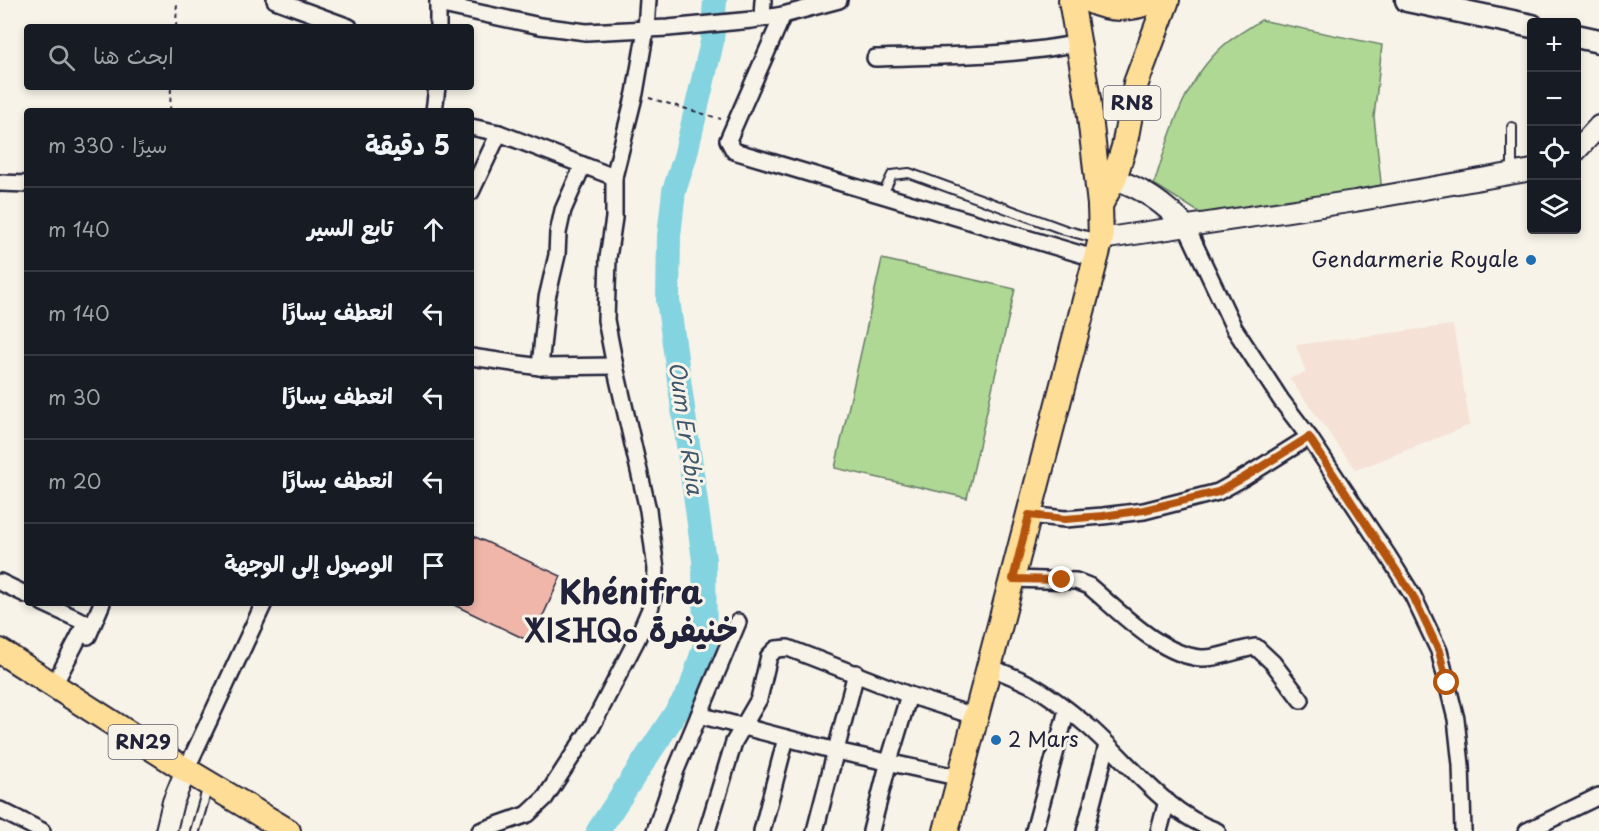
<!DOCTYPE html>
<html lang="ar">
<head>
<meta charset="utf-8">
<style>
  :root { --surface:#171b24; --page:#20242c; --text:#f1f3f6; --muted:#9ea1a6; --line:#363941 }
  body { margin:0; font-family:"Playpen Sans","Playpen Sans Arabic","Noto Sans Tifinagh",sans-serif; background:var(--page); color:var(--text); direction:rtl }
  .controls { position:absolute; right:18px; top:18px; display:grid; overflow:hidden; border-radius:6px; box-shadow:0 3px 9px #0003 }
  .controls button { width:54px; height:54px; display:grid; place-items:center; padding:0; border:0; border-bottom:2px solid var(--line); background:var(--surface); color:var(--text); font:30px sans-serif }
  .stop { position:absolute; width:18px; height:18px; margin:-14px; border:4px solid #b45309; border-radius:50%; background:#fff }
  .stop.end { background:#b45309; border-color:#fff; box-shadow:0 2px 6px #0008 }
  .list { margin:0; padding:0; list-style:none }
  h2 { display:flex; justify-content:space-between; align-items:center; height:78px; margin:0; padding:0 24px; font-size:26px }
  h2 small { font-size:20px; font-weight:400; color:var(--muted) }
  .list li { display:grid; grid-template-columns:39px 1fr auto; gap:18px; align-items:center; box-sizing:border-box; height:84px; padding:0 24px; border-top:2px solid var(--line) }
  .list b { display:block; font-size:22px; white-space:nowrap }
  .list em { font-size:20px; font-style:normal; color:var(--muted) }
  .icon { flex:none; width:33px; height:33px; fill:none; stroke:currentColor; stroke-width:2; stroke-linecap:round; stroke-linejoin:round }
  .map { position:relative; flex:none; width:1599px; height:831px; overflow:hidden; direction:ltr }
  .search { position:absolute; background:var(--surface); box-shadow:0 3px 9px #0003; left:24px; top:24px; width:450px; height:66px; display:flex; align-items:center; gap:15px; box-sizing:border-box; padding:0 21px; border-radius:6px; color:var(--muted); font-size:22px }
  .panel { position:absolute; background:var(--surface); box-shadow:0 3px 9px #0003; left:24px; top:108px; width:450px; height:498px; border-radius:6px; direction:rtl }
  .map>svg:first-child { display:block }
  .built { fill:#f5e1d5 }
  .green { fill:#afd894; stroke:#687d68; stroke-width:1.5 }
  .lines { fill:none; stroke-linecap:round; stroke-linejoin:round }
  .river { stroke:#84d3e0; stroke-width:24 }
  .building { fill:#f0b6aa; stroke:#22223b; stroke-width:1.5 }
  .service-casing { stroke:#22223b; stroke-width:12 }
  .minor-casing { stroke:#22223b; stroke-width:20 }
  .tertiary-casing { stroke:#22223b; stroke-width:24 }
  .secondary-casing { stroke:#22223b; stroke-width:27 }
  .primary-casing { stroke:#22223b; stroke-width:28 }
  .path { stroke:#22223b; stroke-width:2; stroke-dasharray:4.5 4.5; stroke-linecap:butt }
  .service { stroke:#f7f3e8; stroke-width:8 }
  .minor { stroke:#f7f3e8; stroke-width:15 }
  .tertiary { stroke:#f7f3e8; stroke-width:20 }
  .secondary { stroke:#f7f3e8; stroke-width:22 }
  .primary { stroke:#fedd96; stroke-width:24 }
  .route { stroke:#b45309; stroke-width:8 }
  .poi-dot { fill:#1f6fb2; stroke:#f7f3e8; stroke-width:2 }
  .labels { text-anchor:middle; stroke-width:6; stroke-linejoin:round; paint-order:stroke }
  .shield { fill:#f7f3e8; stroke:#62616f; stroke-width:1.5 }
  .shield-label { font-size:20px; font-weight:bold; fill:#22223b }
  .poi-label { font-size:21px; fill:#22223b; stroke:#f7f3e8; text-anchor:end }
  .water-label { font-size:22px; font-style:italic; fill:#3f576d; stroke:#f7f3e8 }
  .town-label { font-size:33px; font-weight:bold; fill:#22223b; stroke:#f7f3e8 }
</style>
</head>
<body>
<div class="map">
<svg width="1599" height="831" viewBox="0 0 1599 831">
  <rect width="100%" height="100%" fill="#f7f3e8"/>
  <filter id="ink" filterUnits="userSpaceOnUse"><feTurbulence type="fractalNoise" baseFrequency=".0167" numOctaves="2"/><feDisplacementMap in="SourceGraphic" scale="12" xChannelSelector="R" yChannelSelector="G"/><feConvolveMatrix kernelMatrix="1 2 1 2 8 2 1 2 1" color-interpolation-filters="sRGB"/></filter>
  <g filter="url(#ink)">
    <polygon class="built" points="1453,325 1470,425 1356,470 1289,378 1306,373 1296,345"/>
    <g class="green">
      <path d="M1261,20L1382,45L1374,117L1382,192L1205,216L1154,184C1170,134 1183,82 1223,46C1234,36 1249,28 1261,20Z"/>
      <polygon points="882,259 1015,289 967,498 835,468"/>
    </g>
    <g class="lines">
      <polyline class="river" points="598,831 690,691 705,645 704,560 668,300 669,236 674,191 685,157 712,42 715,0"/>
    </g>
    <polygon class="building" points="471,535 561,576 531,642 450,603 471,603"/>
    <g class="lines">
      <g class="service-casing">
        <g id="service">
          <polyline points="1512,127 1512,172"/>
          <polyline points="882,196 892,175 909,173 1065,230 1098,239"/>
          <polyline points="195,831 208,786"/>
        </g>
      </g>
      <g class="minor-casing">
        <g id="minor">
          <polyline points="275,0 349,27"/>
          <polyline points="438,0 438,27"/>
          <polyline points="438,4 540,26 586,32 668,28 752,20 783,15 839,0"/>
          <polyline points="783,15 728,140 734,151 1097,259"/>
          <polyline points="762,18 763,0"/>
          <path d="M875,58C942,55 1012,57 1078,43"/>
          <polyline points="434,111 437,87"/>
          <polyline points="471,127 499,133 614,177"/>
          <polyline points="0,183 27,184"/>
          <polyline points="471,192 499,133"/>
          <polyline points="1186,226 1234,328 1281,400 1309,437 1388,556 1413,596 1439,651 1456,719 1461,765 1463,831"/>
          <polyline points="471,357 540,367 615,366"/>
          <polyline points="540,367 547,298 557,255 558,233 563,210 583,165"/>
          <polyline points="1029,515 1065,519 1103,516 1144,511 1218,492 1245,477 1309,437"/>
          <path d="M1013,579L1076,581L1089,586C1119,611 1160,655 1201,658C1220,659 1237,649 1256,647L1273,663L1301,700"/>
          <polyline points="0,582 27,595"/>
          <polyline points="43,603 86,623 54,685"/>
          <polyline points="88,636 102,603"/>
          <path d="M991,667C1005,674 1020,679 1033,686C1053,697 1072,713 1089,727C1130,763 1165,813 1217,831"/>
          <polyline points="699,715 836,751 961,778"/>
          <polyline points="186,770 264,603"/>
          <polyline points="0,810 42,831"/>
          <polyline points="480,831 528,814 545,798 592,726 637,639 650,609 655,590 656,569 648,510 615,366 606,320 608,258 614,218 614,177 635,93 646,29 648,0"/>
          <polyline points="655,831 676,770 738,622"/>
          <polyline points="707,831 734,742 759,699 769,656 776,649 788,648 909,695 977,717"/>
          <polyline points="762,831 786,738"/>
          <polyline points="815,831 856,673"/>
          <polyline points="871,831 889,761 909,695"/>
          <polyline points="1034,831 1067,710"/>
          <polyline points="1085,831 1107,745"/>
          <polyline points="1159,831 1167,801"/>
          <polyline points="1527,831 1599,796"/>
        </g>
      </g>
      <g class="tertiary-casing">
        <g id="tertiary">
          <polyline points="1576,151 1599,126"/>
          <path d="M1114,179C1143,188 1165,205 1186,226"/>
          <polyline points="1101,239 1355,201 1532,170"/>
          <polyline points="166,831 173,802 186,770"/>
        </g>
      </g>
      <g class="secondary-casing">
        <g id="secondary">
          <polyline points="1407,0 1532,26"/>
          <polyline points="1576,36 1599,41"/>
        </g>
      </g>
      <g class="primary-casing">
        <g id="primary">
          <path d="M1088,0C1111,11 1131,10 1155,0"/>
          <polyline points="1100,205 1114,179 1124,147 1136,83 1167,0"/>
          <polyline points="0,651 186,770 288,831"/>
          <polyline points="946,831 1101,239 1100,205 1088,99 1071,0"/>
        </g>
      </g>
      <g class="path">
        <polyline points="176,27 177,0"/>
        <polyline points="649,98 721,119"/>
        <polyline points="170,111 171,87"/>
      </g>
      <use href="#service" class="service"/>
      <use href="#minor" class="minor"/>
      <use href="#tertiary" class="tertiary"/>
      <use href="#secondary" class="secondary"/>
      <use href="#primary" class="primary"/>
    </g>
  </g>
  <g class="lines" filter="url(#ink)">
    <polyline class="route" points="1062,580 1013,579 1029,515 1065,519 1103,516 1144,510 1218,492 1245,477 1309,437 1413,596 1439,651 1447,683"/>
  </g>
  <g class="poi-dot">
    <circle cx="1531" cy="260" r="6"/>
    <circle cx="996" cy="740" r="6"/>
  </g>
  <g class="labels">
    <g class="shield">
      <rect x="1103.5" y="86" width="57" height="34" rx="4.5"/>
      <rect x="108.5" y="725" width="69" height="34" rx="4.5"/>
    </g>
    <g class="shield-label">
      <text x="1132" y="110">RN8</text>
      <text x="143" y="749">RN29</text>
    </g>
    <g class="poi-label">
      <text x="1519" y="267">Gendarmerie Royale</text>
      <text x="1008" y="747" text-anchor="start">2 Mars</text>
    </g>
    <g class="water-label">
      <text transform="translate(686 428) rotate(82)" y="8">Oum Er Rbia</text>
    </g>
    <g class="town-label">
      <text x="631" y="604">Khénifra<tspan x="631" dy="38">ⵅⵏⵉⴼⵕⴰ خنيفرة</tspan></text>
    </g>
  </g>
</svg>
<div class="controls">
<button>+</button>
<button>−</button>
<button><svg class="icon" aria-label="locate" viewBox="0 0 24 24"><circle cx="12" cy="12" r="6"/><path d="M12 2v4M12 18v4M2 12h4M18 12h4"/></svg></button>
<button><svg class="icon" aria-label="layers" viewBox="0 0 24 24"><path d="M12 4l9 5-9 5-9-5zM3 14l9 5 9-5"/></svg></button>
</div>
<div class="stop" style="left:1447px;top:683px"></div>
<div class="stop end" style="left:1062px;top:580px"></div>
<div class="search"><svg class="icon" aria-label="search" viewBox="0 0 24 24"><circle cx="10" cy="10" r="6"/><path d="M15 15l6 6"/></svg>ابحث هنا</div>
<section class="panel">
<h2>5 دقيقة<small>سيرًا · 330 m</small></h2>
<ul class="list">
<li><svg class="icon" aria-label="ahead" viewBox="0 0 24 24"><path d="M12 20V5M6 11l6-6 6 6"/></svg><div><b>تابع السير</b></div><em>140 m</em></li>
<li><svg class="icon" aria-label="left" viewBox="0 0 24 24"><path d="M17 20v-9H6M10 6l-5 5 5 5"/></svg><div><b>انعطف يسارًا</b></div><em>140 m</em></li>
<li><svg class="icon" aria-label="left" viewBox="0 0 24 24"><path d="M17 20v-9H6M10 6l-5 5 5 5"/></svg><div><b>انعطف يسارًا</b></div><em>30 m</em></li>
<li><svg class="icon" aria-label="left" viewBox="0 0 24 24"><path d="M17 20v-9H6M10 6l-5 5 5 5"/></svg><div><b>انعطف يسارًا</b></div><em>20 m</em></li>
<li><svg class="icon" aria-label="arrive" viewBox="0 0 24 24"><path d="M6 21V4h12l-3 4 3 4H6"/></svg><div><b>الوصول إلى الوجهة</b></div></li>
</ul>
</section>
</div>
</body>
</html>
